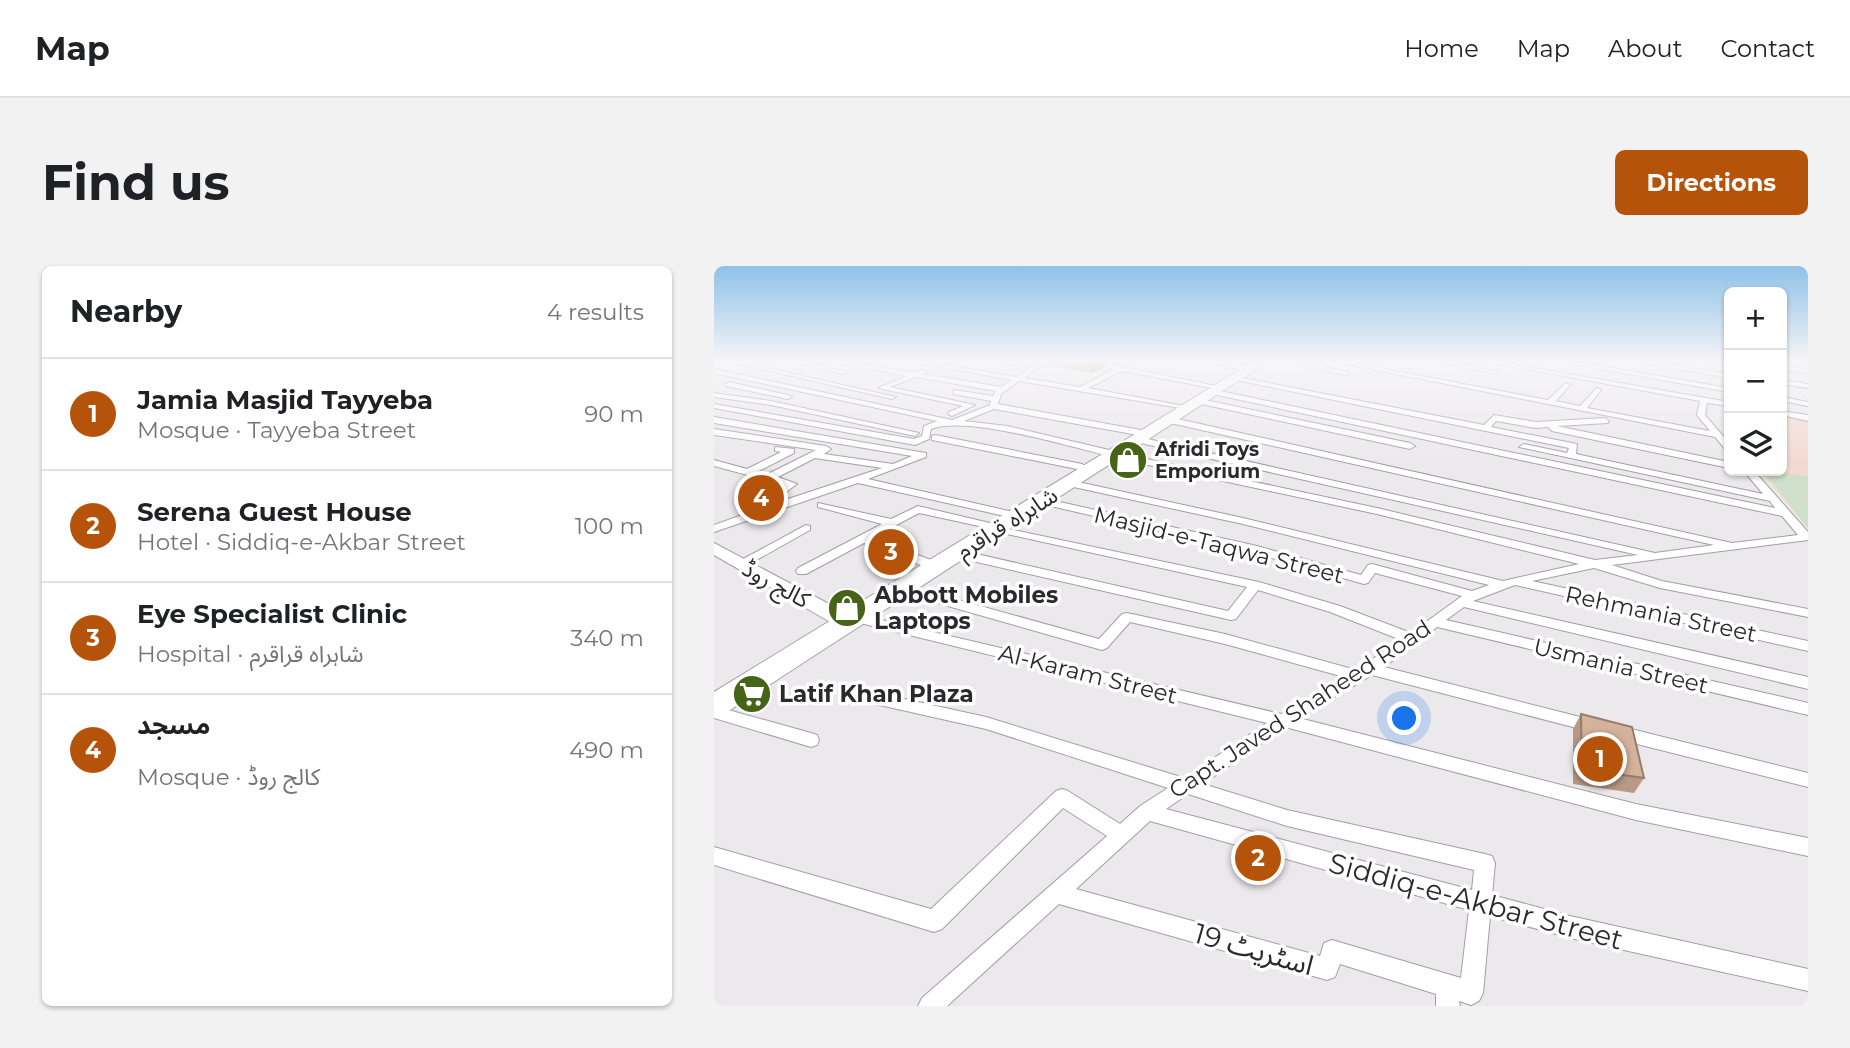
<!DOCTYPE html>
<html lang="en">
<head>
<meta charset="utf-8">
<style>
  :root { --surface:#fff; --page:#f2f2f2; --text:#202124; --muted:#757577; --line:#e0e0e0; --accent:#b45309 }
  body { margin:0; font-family:Montserrat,"Noto Sans Arabic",sans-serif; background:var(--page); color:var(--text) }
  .controls { position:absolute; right:21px; top:21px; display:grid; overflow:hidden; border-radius:10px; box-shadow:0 2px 5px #0004 }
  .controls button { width:63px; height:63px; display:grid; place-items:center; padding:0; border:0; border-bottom:2px solid var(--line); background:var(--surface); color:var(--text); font:35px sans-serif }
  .you { position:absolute; left:691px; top:453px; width:24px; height:24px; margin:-18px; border:5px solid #fff; border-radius:50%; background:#1a73e8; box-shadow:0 0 0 10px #1a73e833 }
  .badge { display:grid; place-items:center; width:46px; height:46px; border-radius:50%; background:var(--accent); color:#fff; font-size:23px; font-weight:700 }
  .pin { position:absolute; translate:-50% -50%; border:4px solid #fff; box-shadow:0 2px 7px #0006 }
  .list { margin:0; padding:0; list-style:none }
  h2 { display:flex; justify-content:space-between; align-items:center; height:91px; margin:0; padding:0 28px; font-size:30px }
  h2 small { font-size:23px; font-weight:400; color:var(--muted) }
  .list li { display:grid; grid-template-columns:46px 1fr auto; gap:21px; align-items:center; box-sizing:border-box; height:112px; padding:0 28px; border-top:2px solid var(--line) }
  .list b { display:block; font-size:26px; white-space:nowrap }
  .list p { margin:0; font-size:23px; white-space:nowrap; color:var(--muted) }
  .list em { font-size:23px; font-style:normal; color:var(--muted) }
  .icon { flex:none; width:38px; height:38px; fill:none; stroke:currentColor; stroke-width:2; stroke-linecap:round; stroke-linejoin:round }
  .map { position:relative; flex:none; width:1094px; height:740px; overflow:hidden; border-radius:10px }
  header { display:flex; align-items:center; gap:42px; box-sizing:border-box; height:98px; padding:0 35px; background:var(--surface); border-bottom:2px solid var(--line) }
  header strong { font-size:33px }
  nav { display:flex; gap:38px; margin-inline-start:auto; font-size:24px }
  .intro { display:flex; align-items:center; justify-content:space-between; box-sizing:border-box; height:168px; padding:0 42px }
  h1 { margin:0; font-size:49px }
  .button { padding:18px 32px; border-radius:10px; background:var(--accent); color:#fff; font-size:24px; font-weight:700 }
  main { display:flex; gap:42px; padding:0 42px }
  aside { flex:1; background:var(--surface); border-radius:10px; box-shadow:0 2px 5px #0004 }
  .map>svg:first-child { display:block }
  .education { fill:#f3dad1 }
  .green { fill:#d0dfc9 }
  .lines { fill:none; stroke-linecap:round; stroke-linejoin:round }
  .street-casing { stroke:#a19fa2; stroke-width:2 }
  .secondary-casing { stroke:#a19fa2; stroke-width:2 }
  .highway-casing { stroke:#a19fa2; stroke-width:2 }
  .street { fill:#fff; fill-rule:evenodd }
  .secondary { fill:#fff; fill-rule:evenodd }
  .highway { fill:#fff; fill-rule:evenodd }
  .wall { fill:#b79985 }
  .shaded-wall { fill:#957d6c }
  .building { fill:#d5b29b; stroke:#957d6c; stroke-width:2 }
  .labels { text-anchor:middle; stroke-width:7; stroke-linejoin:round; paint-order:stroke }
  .far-poi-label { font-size:19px; font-weight:bold; fill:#2a292b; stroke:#fff; text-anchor:start }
  .street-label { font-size:23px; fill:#2a292b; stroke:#fff }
  .poi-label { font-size:23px; font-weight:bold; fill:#2a292b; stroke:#fff; text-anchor:start }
  .near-street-label { font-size:28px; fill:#2a292b; stroke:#fff }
</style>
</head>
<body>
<header>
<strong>Map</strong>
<nav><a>Home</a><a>Map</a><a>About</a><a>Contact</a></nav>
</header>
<div class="intro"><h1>Find us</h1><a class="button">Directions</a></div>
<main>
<aside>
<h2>Nearby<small>4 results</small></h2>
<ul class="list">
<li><span class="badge">1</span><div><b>Jamia Masjid Tayyeba</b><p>Mosque · Tayyeba Street</p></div><em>90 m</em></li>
<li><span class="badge">2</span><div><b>Serena Guest House</b><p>Hotel · Siddiq-e-Akbar Street</p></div><em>100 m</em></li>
<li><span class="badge">3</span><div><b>Eye Specialist Clinic</b><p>Hospital · شاہراہ قراقرم</p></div><em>340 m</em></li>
<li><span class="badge">4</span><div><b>مسجد</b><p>Mosque · کالج روڈ</p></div><em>490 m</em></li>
</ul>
</aside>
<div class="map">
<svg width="1094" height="740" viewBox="0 0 1094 740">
  <rect width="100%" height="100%" fill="#ece9ed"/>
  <polygon class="education" points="1068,149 1094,154 1094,263 1046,205 1068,205"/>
  <polygon class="green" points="1050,206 1094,210 1094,262"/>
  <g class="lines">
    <g class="street-casing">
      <g id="street">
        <polygon points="12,95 23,95 182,131 178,133"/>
        <polygon points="73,95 85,95 134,106 130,108"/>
        <path d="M114,95H128L200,107L208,104L212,106L209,108L287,121L298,114L193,95H207L303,111L326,95H333L311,112L366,121L400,103L392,101L394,98L502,120L498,122L408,105L374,122L470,140L466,142L305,115L287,128L284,138L427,164L428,166L424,169L280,143L250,155L293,160L395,184V188L392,189C353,180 252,149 217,163L215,173L201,179L0,142V138L200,173L208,170L210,160L223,155L0,107V103L238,154L276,139L277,135L240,128V124L279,130L282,125L202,111L176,121L261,139L238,150L234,148L235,146L249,140L164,122L193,110Z"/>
        <polygon points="277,95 309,97 322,95 310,101"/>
        <polygon points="585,95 596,95 595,97 635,107 631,109 588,100 585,98"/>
        <polygon points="616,95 628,95 834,134 852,117 856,119 842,135 866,140 883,122 887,124 873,142 996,165 983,149 986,135 767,95 780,95 1015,136 1015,140 993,137 991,149 1015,177 1015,185 1012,184 1001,171"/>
        <polygon points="719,95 732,95 786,106 782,108"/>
        <polygon points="842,95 856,95 1015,122 1015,126"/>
        <polygon points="917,95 931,95 1015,108 1015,112"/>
        <polygon points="988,95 1015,96 1015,100 991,97"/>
        <polygon points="1090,95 1094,95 1094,97 1091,96"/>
        <polygon points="1068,99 1094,103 1094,107 1068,103"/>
        <path d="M519,110L770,159L780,149L822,156L891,152L895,155L894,157L843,160L1015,196V202L838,165L834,161L822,162L782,155L777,161L863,178L862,188L1049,228L1030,205H1040L1094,266V274L898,299L948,315L1094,343V351L946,322L880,302L818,315L1094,375V385L801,319L759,335L1094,411V423L750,341L732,354L1094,437V449L723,361L670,401L882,455L888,456L890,461L888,466L882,467L658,409L585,452L922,538L1094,572V590L922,554L571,461L489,518L573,544L771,588L778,590L781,597L778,629L856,650L1094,703V725L856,672L776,650L769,727L765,735L757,739L745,735L746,740H722V728L626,698L621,711L613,714L345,638L233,740H204L208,732L393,570L349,542L228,663L220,666L0,599V581L217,643L342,525L348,523L354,525L406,558L426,540L454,522L272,463L148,435L146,431L148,427L154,425L272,451L470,512L553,457L138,355L131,351L133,348L138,347L567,448L630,411L511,378L416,356L393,382L388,384L181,325L180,322L181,319H191L385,373L408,348L413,347L511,368L642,404L687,374L616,346L544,324L522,353L517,354L241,291V285L245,284L514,345L533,321L284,266L279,263L205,247L158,272L217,294L219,297L217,300H209L150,277L92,308H84L82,305L84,302L168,258L104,241V237L177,253L204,240L280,258L281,260L545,316L626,340L697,367L748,330L661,307L654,317L650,318L540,287L328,238L323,235L328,232L543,280L647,309L654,299L658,298L758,325L775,319L529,258L355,220L350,217L355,214L529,252L789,315L865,298L663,248L397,191V187L400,186L663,242L881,294L924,289L422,176L421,174L425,171L941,287L1000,279L452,156V152L455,151L1018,277L1084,269L1068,250L498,128V124H501L1061,242L1056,235L805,181L810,178L853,187L855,182L522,114H519ZM474,528L573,560L760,604L758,624L452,543ZM436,555L755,644L747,712L618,674L610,677L606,690L362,623Z"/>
        <polygon points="1068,114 1094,118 1094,122 1068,118"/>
        <polygon points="15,116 74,129 78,131 74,133 12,120 11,118"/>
        <polygon points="0,127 57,135 205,167 201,170 57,139 0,131"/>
        <polygon points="1068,131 1094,136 1094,140 1068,135"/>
        <polygon points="486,133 696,177 701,180 696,183 483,137 483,133"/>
        <polygon points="1068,145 1094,149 1094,155 1068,149"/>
        <path d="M0,151L212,187V191L154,213L295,245L300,248L295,251L144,217L0,266V259L56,239L55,229L70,219L0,200V194L33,203L67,186L61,185V181L80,183V187L43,206L54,208L102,184L0,169V163L112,180L117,183L110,188L179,198L198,190L0,157ZM101,192L168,202L65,236L64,232L83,218L64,211Z"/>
        <polygon points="221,169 368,198 373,201 368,204 218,174 218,170"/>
        <polygon points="92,259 96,260 96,264 30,301 26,302 20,298"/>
        <polygon points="0,440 97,467 103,469 105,474 103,479 97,481 0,452"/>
        <polygon points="905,460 1094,507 1094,521 899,472 897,467 899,462"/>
      </g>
    </g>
    <g class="secondary-casing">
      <g id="secondary">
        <polygon points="491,95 512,95 534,101 529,104"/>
        <polygon points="0,277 132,347 135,352 132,357 118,357 0,289"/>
      </g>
    </g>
    <g class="highway-casing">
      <polygon id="highway" points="540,95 555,95 10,448 0,451 0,426"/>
    </g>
    <use href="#street" class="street"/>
    <use href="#secondary" class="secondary"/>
    <use href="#highway" class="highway"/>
  </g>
  <g class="wall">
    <polygon points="332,95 403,95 400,96 393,96 390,102 378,107 333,99"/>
    <polygon points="867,448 930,512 920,527 859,518 859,463"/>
    <polygon points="558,592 554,611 526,604 526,597"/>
  </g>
  <polygon class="shaded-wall" points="380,95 393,95 393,96 390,102 378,107 376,97"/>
  <g class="building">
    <polygon points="867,448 918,461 930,512 868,503"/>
    <polygon points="531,577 558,585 554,604 526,597"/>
  </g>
  <linearGradient id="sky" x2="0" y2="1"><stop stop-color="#8fc2e8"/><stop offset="0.48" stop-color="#f6f5f7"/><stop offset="1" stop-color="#f6f5f7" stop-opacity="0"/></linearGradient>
  <rect width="1094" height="198" fill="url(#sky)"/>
  <defs>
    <g id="shop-disc" transform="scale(2.0125)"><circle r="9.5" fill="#466417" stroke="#fff"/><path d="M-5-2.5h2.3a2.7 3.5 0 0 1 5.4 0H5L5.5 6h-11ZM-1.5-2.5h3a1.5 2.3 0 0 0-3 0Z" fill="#fff"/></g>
    <g id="supermarket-disc" transform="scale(2.0125)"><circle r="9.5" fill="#466417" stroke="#fff"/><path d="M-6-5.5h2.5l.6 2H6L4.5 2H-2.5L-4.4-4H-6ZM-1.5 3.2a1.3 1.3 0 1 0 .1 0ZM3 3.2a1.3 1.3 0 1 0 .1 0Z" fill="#fff"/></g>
  </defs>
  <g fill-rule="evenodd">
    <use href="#shop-disc" x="414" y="194"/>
    <use href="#shop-disc" x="133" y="342"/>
    <use href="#supermarket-disc" x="38" y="428"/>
  </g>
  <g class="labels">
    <g class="far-poi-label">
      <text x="441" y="190">Afridi Toys<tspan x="441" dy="22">Emporium</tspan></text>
    </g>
    <g class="street-label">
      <text transform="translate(293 257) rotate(-32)" y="8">شاہراہ قراقرم</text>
      <text transform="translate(505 279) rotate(14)" y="8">Masjid-e-Taqwa Street</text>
      <text transform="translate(62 318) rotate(29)" y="8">کالج روڈ</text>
      <text transform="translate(947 348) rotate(12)" y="8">Rehmania Street</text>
      <text transform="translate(907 400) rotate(13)" y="8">Usmania Street</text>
      <text transform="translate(374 408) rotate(14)" y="8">Al-Karam Street</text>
      <text transform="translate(586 443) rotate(-33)" y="8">Capt. Javed Shaheed Road</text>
    </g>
    <g class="poi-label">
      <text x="160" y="337">Abbott Mobiles<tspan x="160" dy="26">Laptops</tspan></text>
      <text x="65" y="436">Latif Khan Plaza</text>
    </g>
    <g class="near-street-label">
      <text transform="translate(762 635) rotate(15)" y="10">Siddiq-e-Akbar Street</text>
      <text transform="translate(540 683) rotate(16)" y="10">اسٹریٹ 19</text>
    </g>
  </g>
</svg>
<div class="controls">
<button>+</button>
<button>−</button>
<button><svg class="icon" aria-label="layers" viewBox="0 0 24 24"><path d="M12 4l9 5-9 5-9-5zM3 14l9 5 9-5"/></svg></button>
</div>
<div class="you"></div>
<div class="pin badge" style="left:886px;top:493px">1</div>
<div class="pin badge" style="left:544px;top:592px">2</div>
<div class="pin badge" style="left:177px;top:286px">3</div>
<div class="pin badge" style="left:47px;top:232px">4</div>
</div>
</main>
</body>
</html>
